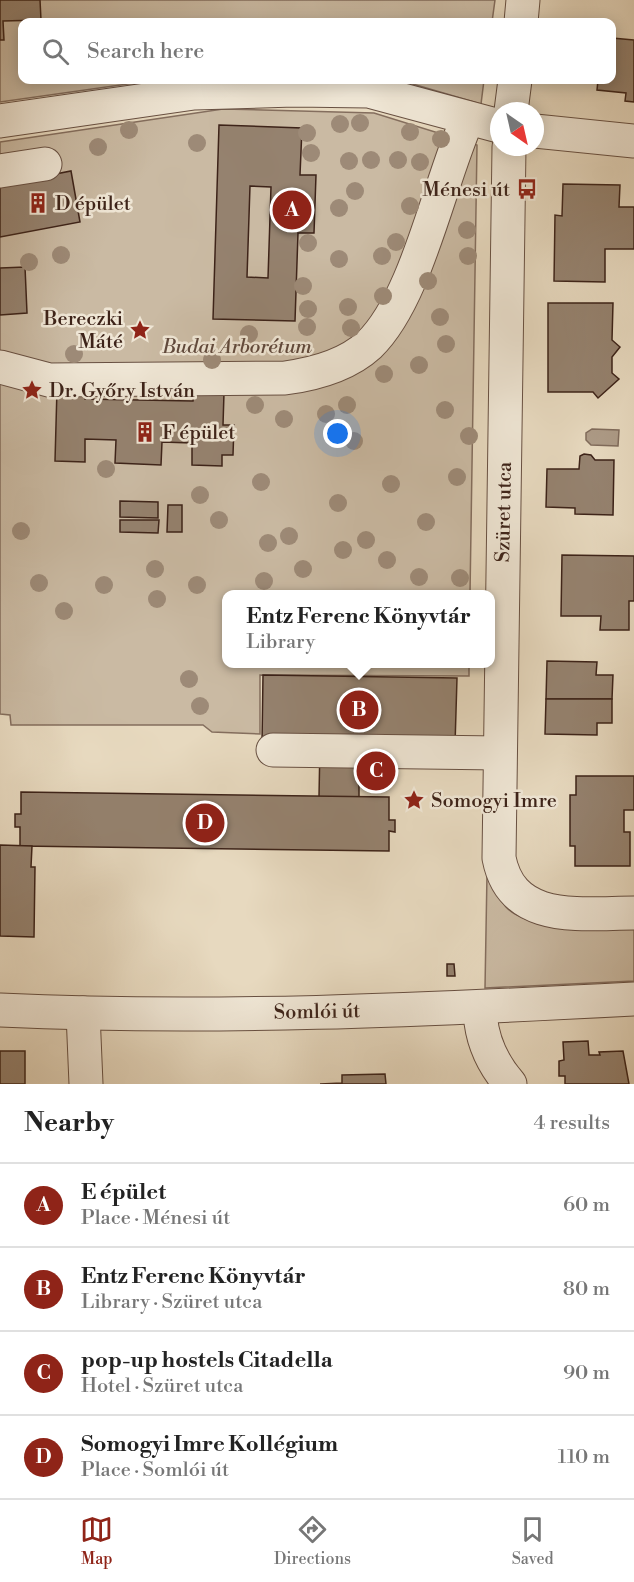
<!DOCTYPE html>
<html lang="en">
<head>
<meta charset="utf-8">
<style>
  :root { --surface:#fff; --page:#f6f6f6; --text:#222; --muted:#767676; --line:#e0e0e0; --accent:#8f2418 }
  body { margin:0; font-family:"Libre Bodoni",serif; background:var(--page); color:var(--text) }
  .compass { position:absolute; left:490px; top:102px; width:54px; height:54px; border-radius:50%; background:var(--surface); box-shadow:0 3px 15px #0003; rotate:146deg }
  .you { position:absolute; left:338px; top:434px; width:21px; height:21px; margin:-15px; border:4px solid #fff; border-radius:50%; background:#1a73e8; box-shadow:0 0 0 9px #1a73e833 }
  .badge { display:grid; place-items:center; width:39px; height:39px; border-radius:50%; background:var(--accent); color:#fff; font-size:20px; font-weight:700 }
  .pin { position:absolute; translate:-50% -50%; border:3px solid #fff; box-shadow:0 2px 6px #0006 }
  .popup { position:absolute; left:222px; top:590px; width:273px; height:78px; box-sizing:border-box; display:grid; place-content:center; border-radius:12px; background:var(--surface); filter:drop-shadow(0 2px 4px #0005); font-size:20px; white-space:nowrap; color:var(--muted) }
  .popup b { font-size:22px; color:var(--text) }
  .popup::after { content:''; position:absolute; left:50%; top:100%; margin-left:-12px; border:12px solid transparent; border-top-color:var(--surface) }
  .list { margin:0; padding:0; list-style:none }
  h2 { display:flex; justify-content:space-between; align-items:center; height:78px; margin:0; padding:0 24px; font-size:26px }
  h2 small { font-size:20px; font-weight:400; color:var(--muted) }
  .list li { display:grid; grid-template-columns:39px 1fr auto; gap:18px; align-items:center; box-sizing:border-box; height:84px; padding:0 24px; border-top:2px solid var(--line) }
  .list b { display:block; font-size:22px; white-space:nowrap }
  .list p { margin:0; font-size:20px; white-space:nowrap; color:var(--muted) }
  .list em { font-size:20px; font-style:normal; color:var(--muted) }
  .icon { flex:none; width:33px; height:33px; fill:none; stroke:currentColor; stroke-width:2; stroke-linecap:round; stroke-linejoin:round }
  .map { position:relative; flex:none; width:634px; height:1084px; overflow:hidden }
  .search { position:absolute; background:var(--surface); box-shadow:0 3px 15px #0003; left:18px; right:18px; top:18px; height:66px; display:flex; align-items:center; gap:15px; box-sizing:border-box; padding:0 21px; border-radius:12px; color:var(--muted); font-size:22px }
  .sheet { height:414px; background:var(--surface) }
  nav { display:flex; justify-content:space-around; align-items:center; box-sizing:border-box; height:84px; border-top:2px solid var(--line); background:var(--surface); font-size:16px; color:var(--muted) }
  nav a { display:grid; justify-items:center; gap:3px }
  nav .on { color:var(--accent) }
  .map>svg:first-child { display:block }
  .green { fill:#cabaa3; stroke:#846e5e; stroke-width:1.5 }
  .water { fill:#ad9b87; stroke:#806b5b; stroke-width:1.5 }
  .building { fill:#95826f; stroke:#3d2319; stroke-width:1.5; fill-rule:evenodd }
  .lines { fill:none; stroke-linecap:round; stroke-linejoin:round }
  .minor-casing { stroke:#685042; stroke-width:35 }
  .minor { stroke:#efe6d5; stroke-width:33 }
  .tree { fill:#9d8a77 }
  .labels { text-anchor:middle; stroke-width:5; stroke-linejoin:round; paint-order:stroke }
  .poi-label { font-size:20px; fill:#3d2319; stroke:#efe6d5; text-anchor:start }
  .park-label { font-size:20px; font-style:italic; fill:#60493c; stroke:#efe6d5 }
  .street-label { font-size:20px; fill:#3d2319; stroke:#efe6d5 }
</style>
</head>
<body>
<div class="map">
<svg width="634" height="1084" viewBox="0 0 634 1084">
  <rect width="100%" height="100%" fill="#e7d9bf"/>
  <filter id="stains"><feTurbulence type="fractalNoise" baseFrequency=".00333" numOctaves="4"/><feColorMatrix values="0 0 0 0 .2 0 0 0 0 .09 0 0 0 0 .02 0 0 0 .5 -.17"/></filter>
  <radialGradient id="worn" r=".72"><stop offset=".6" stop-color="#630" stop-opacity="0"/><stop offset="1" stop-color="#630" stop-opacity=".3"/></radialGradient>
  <g class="green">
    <polygon points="0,0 495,0 492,22 22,22 22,80 156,80 0,102"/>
    <polygon points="399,80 484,80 481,104"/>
    <polygon points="223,109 374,113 477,145 470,594 227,594 227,664 469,664 469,676 260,675 260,734 212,732 203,725 11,725 10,715 0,714 0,142"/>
    <path d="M487,874C493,885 498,898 506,907C529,932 601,927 634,928V981L485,988Z"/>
  </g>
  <polygon class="water" points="592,429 619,430 618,446 591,445 586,440 586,433"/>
  <g class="building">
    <polygon points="0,0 40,0 41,20 3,21 4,40 0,40"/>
    <polygon points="612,38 634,40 634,102 625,101 626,93 597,90 598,80 612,80"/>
    <path d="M219,125L302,128L300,175H316L314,233H298L295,321L213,319ZM250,186L271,187L268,278L247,277Z"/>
    <polygon points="71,171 80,222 0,237 0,185"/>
    <polygon points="563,184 620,185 619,207 634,207 634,249 605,249 605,282 554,281 555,215 562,216"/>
    <polygon points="25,267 27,313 0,315 0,268"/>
    <polygon points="548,303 613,303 612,340 620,347 612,357 612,373 619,379 598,398 593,392 548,392"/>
    <polygon points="57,389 86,389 85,399 193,401 194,392 224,393 223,425 234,425 233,455 222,455 222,466 192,465 192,443 162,442 161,465 115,463 116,440 85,439 85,462 55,461"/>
    <polygon points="584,454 591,455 595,460 614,460 613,515 575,514 575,508 546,507 547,469 579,469 580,456"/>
    <polygon points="120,501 158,502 158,518 120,517"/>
    <polygon points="168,505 182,505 182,532 167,532"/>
    <polygon points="120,520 159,520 158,533 120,532"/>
    <polygon points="562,555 634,556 634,601 629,601 629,630 600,630 601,616 561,616"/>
    <polygon points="547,661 597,662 596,675 613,675 612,699 546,699"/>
    <polygon points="263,675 457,678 455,745 262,743"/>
    <polygon points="546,699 612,699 612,723 597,723 597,735 545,734"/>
    <polygon points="320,744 385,761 384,781 359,781 359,797 319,797"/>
    <polygon points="576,776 634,776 634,810 624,810 624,832 630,832 630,866 575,866 575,846 570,846 570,795 576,795"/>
    <polygon points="21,792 389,797 389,820 395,820 395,832 389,831 389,851 20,846 20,827 15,827 15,814 21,814"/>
    <polygon points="0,845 32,846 31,867 35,867 34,937 0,936"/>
    <polygon points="447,964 454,964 455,976 447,976"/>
    <polygon points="588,1041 589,1055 600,1055 599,1052 623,1051 629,1084 565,1084 565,1076 559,1076 559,1061 564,1060 563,1042"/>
    <rect x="0" y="1051" width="25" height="33"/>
    <polygon points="385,1074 386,1084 320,1084 342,1083 342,1075"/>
  </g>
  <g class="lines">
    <g class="minor-casing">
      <g id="minor">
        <polyline points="521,22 523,0"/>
        <polyline points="511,111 515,80"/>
        <polyline points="0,121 194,93 294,90 369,91 499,126"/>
        <polyline points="535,131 634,141"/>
        <path d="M509,147L499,858C512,925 581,913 634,913"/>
        <polyline points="0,171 45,164"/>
        <path d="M0,367L49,380L285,378C315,374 346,366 369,345C417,299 439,182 468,118"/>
        <polyline points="273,750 499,753"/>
        <path d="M480,1007C480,1036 491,1062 510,1084"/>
        <path d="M0,1010C211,1020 423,1010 634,999"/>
        <polyline points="83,1013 86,1084"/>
      </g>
    </g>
    <use href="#minor" class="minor"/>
  </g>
  <g class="tree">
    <circle cx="360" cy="123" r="9"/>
    <circle cx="340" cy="124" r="9"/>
    <circle cx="129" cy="130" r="9"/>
    <circle cx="410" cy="132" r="9"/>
    <circle cx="307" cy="133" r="9"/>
    <circle cx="441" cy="139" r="9"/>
    <circle cx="197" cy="143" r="9"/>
    <circle cx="98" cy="147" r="9"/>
    <circle cx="311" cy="153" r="9"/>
    <circle cx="371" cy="160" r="9"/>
    <circle cx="398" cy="160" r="9"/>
    <circle cx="349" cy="161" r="9"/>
    <circle cx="420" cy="162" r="9"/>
    <circle cx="355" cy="191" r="9"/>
    <circle cx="410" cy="206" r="9"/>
    <circle cx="339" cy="208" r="9"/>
    <circle cx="467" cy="230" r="9"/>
    <circle cx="396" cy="242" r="9"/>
    <circle cx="308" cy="243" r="9"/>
    <circle cx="61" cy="255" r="9"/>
    <circle cx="382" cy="256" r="9"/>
    <circle cx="468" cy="256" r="9"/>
    <circle cx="339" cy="259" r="9"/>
    <circle cx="29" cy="262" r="9"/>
    <circle cx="428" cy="281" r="9"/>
    <circle cx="303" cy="286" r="9"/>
    <circle cx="383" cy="296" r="9"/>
    <circle cx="348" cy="307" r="9"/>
    <circle cx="308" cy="309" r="9"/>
    <circle cx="440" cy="317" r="9"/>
    <circle cx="307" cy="327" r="9"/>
    <circle cx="351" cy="328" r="9"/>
    <circle cx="249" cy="334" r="9"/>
    <circle cx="446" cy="344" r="9"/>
    <circle cx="74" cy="354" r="9"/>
    <circle cx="212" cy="360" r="9"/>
    <circle cx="419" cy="365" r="9"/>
    <circle cx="384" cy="374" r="9"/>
    <circle cx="255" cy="405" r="9"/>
    <circle cx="347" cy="405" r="9"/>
    <circle cx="445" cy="410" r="9"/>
    <circle cx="326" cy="414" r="9"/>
    <circle cx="284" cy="419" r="9"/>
    <circle cx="469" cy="436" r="9"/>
    <circle cx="354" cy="441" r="9"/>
    <circle cx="106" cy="469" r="9"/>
    <circle cx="457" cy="477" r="9"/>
    <circle cx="261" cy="482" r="9"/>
    <circle cx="391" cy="484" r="9"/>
    <circle cx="200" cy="495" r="9"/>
    <circle cx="338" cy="503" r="9"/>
    <circle cx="219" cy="520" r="9"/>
    <circle cx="426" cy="522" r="9"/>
    <circle cx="21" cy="531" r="9"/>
    <circle cx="289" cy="536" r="9"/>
    <circle cx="366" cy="540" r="9"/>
    <circle cx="268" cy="543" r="9"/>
    <circle cx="343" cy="550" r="9"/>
    <circle cx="387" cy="560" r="9"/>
    <circle cx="155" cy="569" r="9"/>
    <circle cx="303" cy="569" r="9"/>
    <circle cx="419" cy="577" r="9"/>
    <circle cx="460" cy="578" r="9"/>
    <circle cx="264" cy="581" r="9"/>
    <circle cx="39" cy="583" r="9"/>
    <circle cx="104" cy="585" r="9"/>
    <circle cx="197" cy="585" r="9"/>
    <circle cx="157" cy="599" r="9"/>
    <circle cx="64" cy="611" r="9"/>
    <circle cx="189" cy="679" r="9"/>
    <circle cx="200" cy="706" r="9"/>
  </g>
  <defs>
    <g id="bus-bare" transform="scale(1.62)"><path d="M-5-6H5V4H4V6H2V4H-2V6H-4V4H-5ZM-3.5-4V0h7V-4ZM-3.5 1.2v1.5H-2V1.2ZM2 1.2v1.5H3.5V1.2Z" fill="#8f2418" stroke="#efe6d5" stroke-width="2.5" paint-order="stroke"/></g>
    <g id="building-bare" transform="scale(1.62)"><path d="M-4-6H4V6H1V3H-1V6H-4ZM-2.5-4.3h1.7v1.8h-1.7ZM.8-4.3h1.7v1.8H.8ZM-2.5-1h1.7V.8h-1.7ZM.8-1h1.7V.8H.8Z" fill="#8f2418" stroke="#efe6d5" stroke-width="2.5" paint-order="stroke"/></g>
    <g id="sight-bare" transform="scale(1.62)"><path d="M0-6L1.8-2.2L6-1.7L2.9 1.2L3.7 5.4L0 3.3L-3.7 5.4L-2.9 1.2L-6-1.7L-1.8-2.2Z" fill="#8f2418" stroke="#efe6d5" stroke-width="2.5" paint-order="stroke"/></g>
  </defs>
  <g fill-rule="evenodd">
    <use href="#bus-bare" x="527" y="189"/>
    <use href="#building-bare" x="38" y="203"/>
    <use href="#sight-bare" x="140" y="330"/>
    <use href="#sight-bare" x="32" y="390"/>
    <use href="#building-bare" x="145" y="432"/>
    <use href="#sight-bare" x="414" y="800"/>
  </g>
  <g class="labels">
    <g class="poi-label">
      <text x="510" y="196" text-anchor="end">Ménesi út</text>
      <text x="55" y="210">D épület</text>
      <text x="123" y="325" text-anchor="end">Bereczki<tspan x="123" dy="23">Máté</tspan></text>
      <text x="49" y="397">Dr. Győry István</text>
      <text x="162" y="439">F épület</text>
      <text x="431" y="807">Somogyi Imre</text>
    </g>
    <g class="park-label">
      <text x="237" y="353">Budai Arborétum</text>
    </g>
    <g class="street-label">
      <text transform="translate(503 512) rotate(-89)" y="7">Szüret utca</text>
      <text transform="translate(317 1011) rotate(-1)" y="7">Somlói út</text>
    </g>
  </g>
  <rect width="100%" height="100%" filter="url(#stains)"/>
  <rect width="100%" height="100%" fill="url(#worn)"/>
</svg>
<svg class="compass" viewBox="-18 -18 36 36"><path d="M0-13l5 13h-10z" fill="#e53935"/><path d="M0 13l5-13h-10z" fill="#767676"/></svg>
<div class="you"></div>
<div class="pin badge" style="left:292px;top:210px">A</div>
<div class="pin badge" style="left:359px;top:710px">B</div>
<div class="popup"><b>Entz Ferenc Könyvtár</b>Library</div>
<div class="pin badge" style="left:376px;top:771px">C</div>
<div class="pin badge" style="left:205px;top:823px">D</div>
<div class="search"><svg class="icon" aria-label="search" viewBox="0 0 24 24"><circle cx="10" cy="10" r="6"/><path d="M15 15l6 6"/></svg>Search here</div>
</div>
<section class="sheet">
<h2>Nearby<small>4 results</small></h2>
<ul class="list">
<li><span class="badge">A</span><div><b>E épület</b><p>Place · Ménesi út</p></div><em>60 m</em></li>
<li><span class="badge">B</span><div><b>Entz Ferenc Könyvtár</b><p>Library · Szüret utca</p></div><em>80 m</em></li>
<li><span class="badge">C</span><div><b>pop-up hostels Citadella</b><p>Hotel · Szüret utca</p></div><em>90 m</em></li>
<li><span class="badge">D</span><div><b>Somogyi Imre Kollégium</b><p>Place · Somlói út</p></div><em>110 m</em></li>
</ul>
</section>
<nav>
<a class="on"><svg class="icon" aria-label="map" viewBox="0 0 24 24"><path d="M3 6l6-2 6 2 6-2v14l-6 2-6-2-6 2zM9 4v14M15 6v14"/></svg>Map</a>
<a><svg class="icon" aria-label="directions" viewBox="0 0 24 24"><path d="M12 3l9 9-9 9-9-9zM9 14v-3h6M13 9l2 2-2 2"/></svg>Directions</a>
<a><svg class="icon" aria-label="saved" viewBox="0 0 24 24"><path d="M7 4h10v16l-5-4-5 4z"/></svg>Saved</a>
</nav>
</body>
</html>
